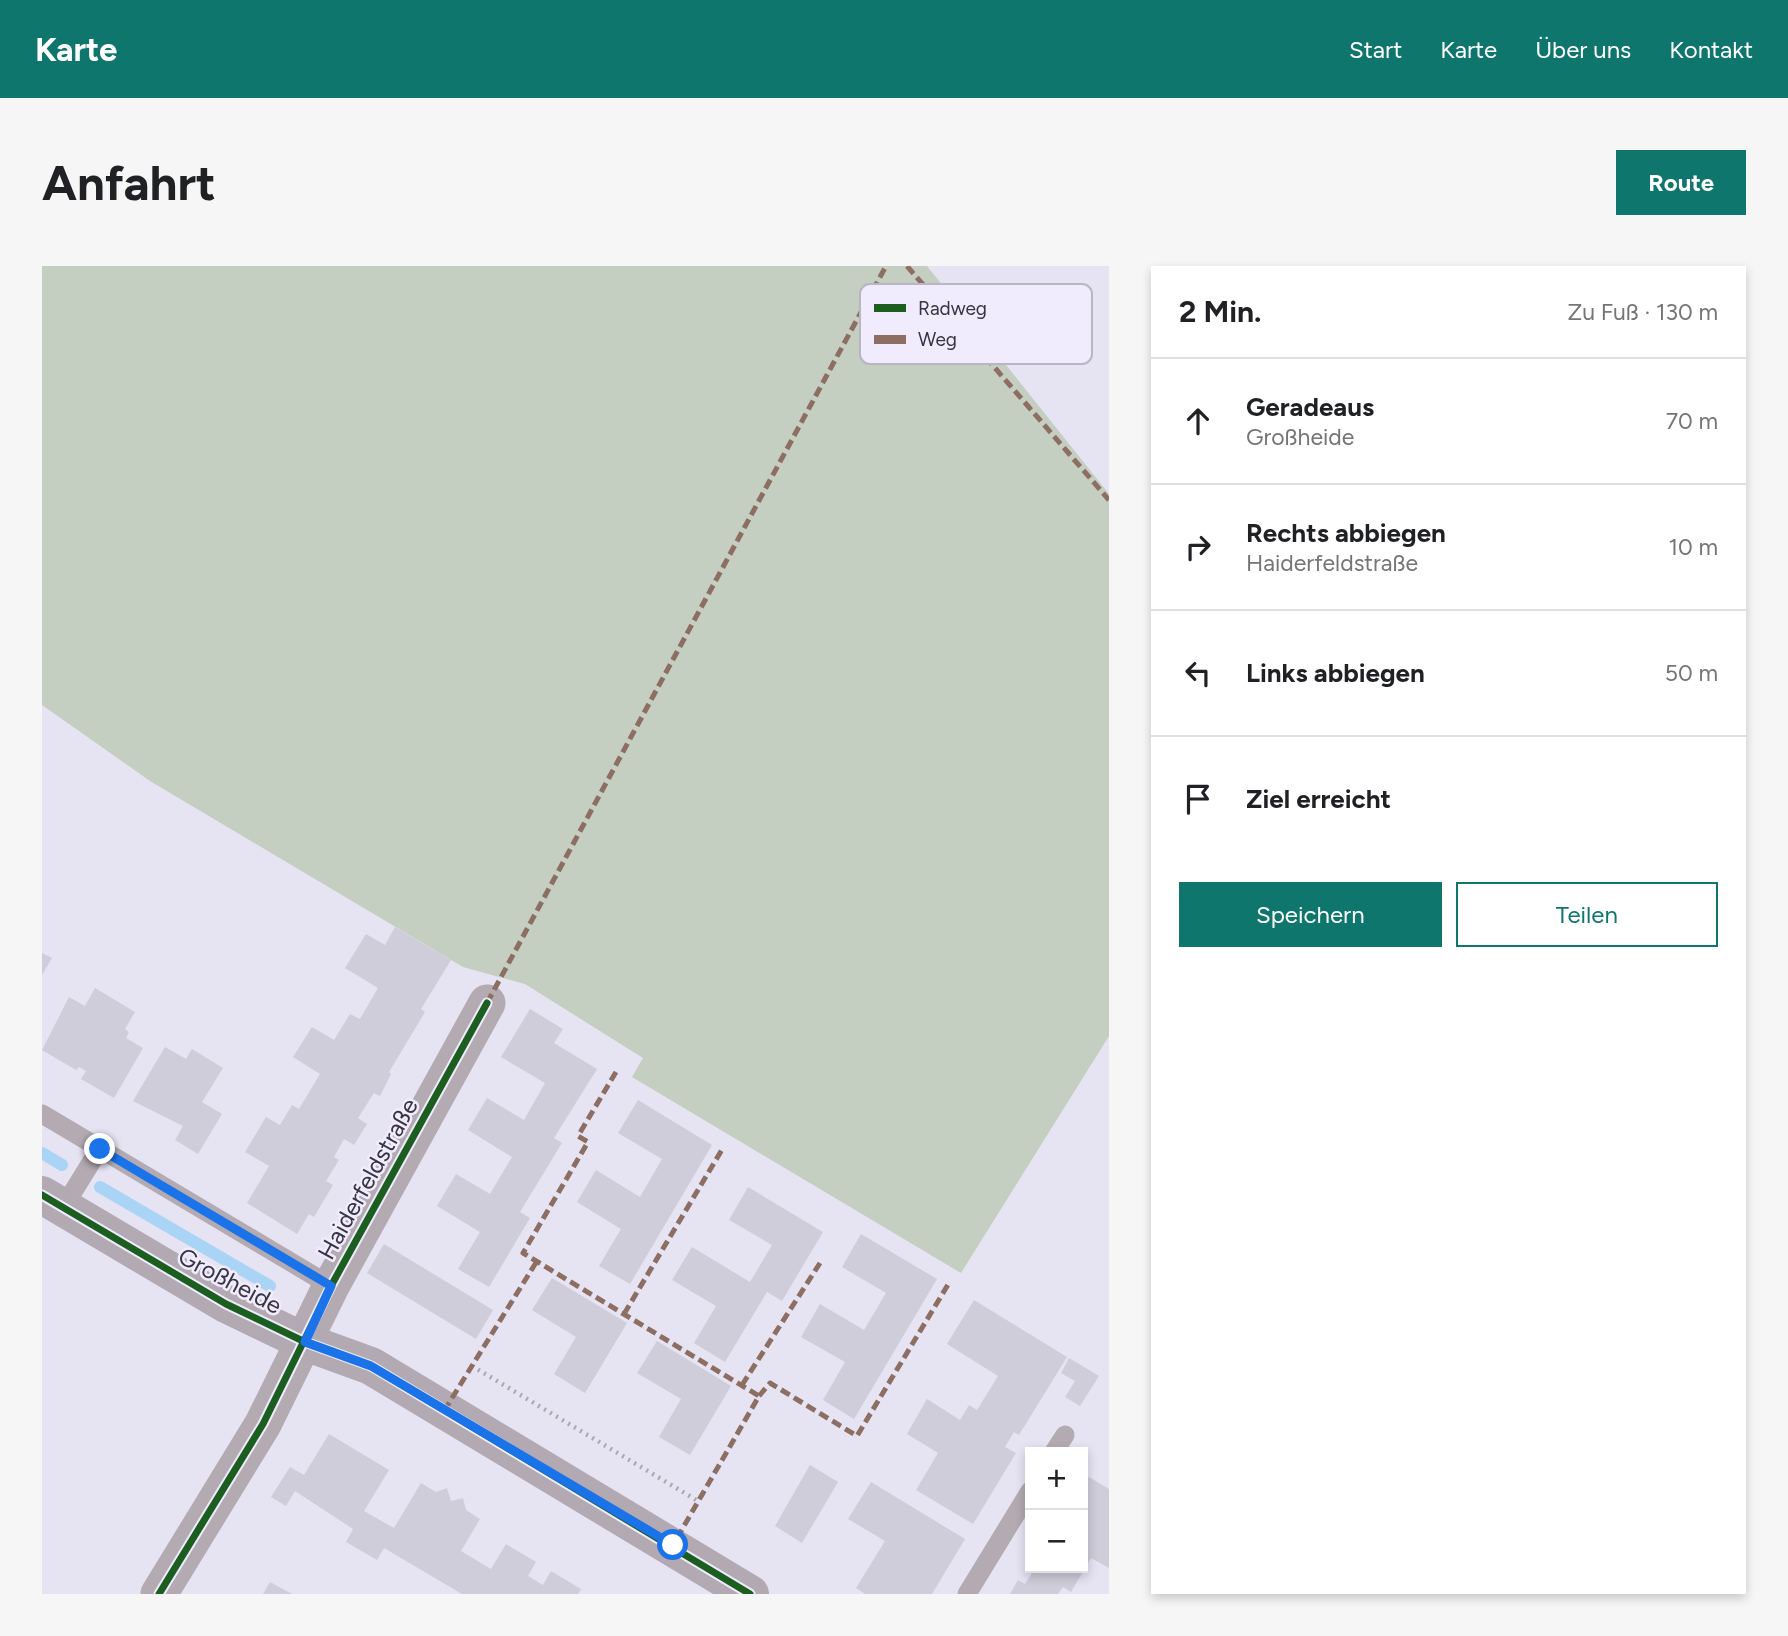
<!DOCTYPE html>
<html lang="de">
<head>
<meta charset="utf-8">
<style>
  :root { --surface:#fff; --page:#f6f6f6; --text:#202124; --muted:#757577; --line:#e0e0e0; --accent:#0f766e }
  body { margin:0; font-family:Figtree,sans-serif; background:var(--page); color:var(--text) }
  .controls { position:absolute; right:21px; bottom:21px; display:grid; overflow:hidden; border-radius:0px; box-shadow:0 4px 10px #0003 }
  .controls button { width:63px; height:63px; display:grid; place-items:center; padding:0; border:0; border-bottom:2px solid var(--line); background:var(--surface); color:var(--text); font:35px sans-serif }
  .stop { position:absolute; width:21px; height:21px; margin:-16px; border:5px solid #1a73e8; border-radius:50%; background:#fff }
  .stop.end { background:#1a73e8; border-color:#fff; box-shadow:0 2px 7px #0008 }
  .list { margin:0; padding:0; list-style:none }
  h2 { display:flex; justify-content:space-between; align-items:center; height:91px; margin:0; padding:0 28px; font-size:30px }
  h2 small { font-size:23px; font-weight:400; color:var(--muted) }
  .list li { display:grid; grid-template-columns:46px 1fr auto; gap:21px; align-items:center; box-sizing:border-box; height:126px; padding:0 28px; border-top:2px solid var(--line) }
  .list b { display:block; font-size:26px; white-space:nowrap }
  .list p { margin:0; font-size:23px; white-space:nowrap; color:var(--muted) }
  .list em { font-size:23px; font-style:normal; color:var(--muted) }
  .actions { display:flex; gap:14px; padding:21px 28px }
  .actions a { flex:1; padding:16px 0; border:2px solid var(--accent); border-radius:0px; text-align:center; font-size:24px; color:var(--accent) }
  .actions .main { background:var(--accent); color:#fff }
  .icon { flex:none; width:38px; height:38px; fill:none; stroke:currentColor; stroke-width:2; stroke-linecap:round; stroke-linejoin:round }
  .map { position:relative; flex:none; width:1067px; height:1328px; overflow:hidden; border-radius:0px }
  header { display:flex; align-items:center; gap:42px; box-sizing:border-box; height:98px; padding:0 35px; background:var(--accent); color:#fff }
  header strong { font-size:33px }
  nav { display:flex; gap:38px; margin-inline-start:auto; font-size:24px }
  .intro { display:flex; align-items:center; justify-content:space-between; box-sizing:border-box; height:168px; padding:0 42px }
  h1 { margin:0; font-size:49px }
  .button { padding:18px 32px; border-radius:0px; background:var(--accent); color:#fff; font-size:24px; font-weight:700 }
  main { display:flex; gap:42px; padding:0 42px }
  aside { flex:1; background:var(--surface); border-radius:0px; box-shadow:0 4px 10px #0003 }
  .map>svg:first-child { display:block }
  .green { fill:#c4cec1 }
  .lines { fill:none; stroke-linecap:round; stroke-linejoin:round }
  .stream { stroke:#aad4f5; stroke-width:12 }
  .building { fill:#cfcdd9 }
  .path { stroke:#aca6ac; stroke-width:4.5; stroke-dasharray:2 5; stroke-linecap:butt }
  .lane { stroke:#b3aab2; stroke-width:19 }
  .street { stroke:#b3aab2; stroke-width:37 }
  .secondary { stroke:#b2a9b2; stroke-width:38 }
  .quiet { stroke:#8d6e63; stroke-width:5; stroke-dasharray:10 5; stroke-linecap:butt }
  .cycleway-casing { stroke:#f0ecfd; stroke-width:11 }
  .cycleway { stroke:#1b5e20; stroke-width:7 }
  .route { stroke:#1a73e8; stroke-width:9 }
  .labels { text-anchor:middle; stroke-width:5; stroke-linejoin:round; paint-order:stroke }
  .street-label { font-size:24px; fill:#373540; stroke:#f0ecfd }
  .key { fill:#f0ecfd; stroke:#b8b5c4; stroke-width:2 }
  .key-label { font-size:19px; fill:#373540 }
</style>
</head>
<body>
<header>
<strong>Karte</strong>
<nav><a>Start</a><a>Karte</a><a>Über uns</a><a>Kontakt</a></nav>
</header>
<div class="intro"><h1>Anfahrt</h1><a class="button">Route</a></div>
<main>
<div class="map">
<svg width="1067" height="1328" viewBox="0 0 1067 1328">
  <rect width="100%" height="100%" fill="#e6e3f3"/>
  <polygon class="green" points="0,0 885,0 1067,228 1067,770 919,1007 590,811 601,792 483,718 421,701 108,515 0,439"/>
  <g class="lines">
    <g class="stream">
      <polyline points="0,887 20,899"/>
      <polyline points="58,921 228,1020"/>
    </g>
  </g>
  <g class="building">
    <polygon points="353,661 409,694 379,743 383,746 347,806 349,808 338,830 332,827 316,852 325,858 312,879 302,873 292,891 297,894 284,915 291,919 272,951 267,948 255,968 205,937 227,900 203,886 224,851 238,859 250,839 257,843 278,808 251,791 270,761 292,774 308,748 318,753 336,722 303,702 324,668 343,679"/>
    <polygon points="0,687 10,692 0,709"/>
    <polygon points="53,722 93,746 83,763 87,766 84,772 101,782 72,832 39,813 44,805 37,801 34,804 0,784 27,731 43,740"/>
    <polygon points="488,743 521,763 512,777 555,803 512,872 520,877 478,946 488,952 447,1021 416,1003 438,966 395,940 414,908 448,928 470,891 426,864 445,832 482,854 503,817 459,791"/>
    <polygon points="123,781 144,793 150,783 181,802 160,836 180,848 156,888 133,874 141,860 91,835"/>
    <polygon points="596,834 670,879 588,1018 557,1000 579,963 535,936 554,904 598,931 620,893 576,867"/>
    <polygon points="706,921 781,966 740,1035 725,1026 683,1096 652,1077 674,1040 630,1014 650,981 708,1016 730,979 687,954"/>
    <polygon points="819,968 895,1013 812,1153 781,1134 803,1096 759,1071 778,1038 822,1064 844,1027 800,1001"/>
    <polygon points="342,978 451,1044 434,1073 325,1007"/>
    <polygon points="510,1012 585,1057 543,1127 512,1108 534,1071 490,1044"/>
    <polygon points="932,1034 1025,1091 977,1169 972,1166 963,1181 974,1187 931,1258 874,1224 896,1187 865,1168 885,1133 918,1154 927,1139 935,1144 956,1110 905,1078"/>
    <polygon points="615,1075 689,1120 648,1189 617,1171 639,1133 595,1107"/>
    <polygon points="1027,1092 1057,1110 1038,1140 1023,1131 1033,1115 1019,1107"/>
    <polygon points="287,1168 347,1204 322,1245 352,1262 379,1217 394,1226 405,1222 409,1235 421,1232 424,1244 438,1253 419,1285 449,1303 464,1278 494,1296 486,1310 501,1319 509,1305 539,1323 536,1328 420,1328 342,1282 335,1294 304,1276 311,1263 253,1225 244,1240 229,1231 248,1201 262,1209"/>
    <polygon points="768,1199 796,1216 760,1277 733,1260"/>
    <polygon points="1047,1211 1067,1223 1067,1302 1049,1292 1029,1326 1021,1321 1016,1328 968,1328 976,1314 983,1318 993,1302 1041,1302 1041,1221"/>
    <polygon points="829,1216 923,1273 890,1328 823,1328 814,1322 843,1275 806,1253"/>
    <polygon points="228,1316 250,1328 221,1328"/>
  </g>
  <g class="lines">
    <polyline class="path" points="430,1100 656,1235"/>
    <g class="lane">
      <polyline points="0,848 289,1020"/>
      <polyline points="21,942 58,882"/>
      <polyline points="1012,1186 1023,1169"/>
      <polyline points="925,1328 988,1225"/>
    </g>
    <polyline class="street" points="117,1328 221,1158 289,1020 445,737"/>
    <polyline class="secondary" points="0,929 184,1038 263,1076 329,1100 708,1328"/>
    <g class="quiet">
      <polyline points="865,0 1067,234"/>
      <polyline points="445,737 844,0"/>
      <polyline points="574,806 536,870 546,876 481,987 717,1130 631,1279"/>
      <polyline points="582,1048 681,882"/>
      <polyline points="700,1119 778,997"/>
      <polyline points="717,1130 728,1117 815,1170 907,1017"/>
      <polyline points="402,1145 495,995"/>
    </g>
    <g class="cycleway-casing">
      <g id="cycleway">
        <polyline points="0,929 184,1038 263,1076 329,1100 708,1328"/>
        <polyline points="117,1328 221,1158 289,1020 445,737"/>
      </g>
    </g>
    <use href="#cycleway" class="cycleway"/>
  </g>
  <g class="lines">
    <polyline class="route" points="58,883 289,1020 263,1076 329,1100 631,1279"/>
  </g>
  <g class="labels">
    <g class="street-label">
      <text transform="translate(326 913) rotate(-61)" y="8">Haiderfeldstraße</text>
      <text transform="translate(188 1015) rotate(28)" y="8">Großheide</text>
    </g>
  </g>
  <rect x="818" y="18" width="232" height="80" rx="10" class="key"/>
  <rect x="832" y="38" width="32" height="8" fill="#1b5e20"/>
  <rect x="832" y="69" width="32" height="9" fill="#8d6e63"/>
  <g class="key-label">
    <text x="876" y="49">Radweg</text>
    <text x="876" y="80">Weg</text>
  </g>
</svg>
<div class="controls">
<button>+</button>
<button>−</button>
</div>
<div class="stop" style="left:631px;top:1279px"></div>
<div class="stop end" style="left:58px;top:883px"></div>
</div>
<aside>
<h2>2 Min.<small>Zu Fuß · 130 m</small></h2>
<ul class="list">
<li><svg class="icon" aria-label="ahead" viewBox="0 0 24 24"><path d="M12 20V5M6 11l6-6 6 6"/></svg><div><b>Geradeaus</b><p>Großheide</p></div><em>70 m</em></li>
<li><svg class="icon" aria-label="right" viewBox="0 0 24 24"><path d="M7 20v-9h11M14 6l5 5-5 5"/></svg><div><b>Rechts abbiegen</b><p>Haiderfeldstraße</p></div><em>10 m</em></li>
<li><svg class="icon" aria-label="left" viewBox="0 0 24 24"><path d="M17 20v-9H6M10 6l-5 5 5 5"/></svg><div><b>Links abbiegen</b></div><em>50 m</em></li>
<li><svg class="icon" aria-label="arrive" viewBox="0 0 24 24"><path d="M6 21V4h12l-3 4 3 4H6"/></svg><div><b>Ziel erreicht</b></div></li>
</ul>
<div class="actions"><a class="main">Speichern</a><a>Teilen</a></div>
</aside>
</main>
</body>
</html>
